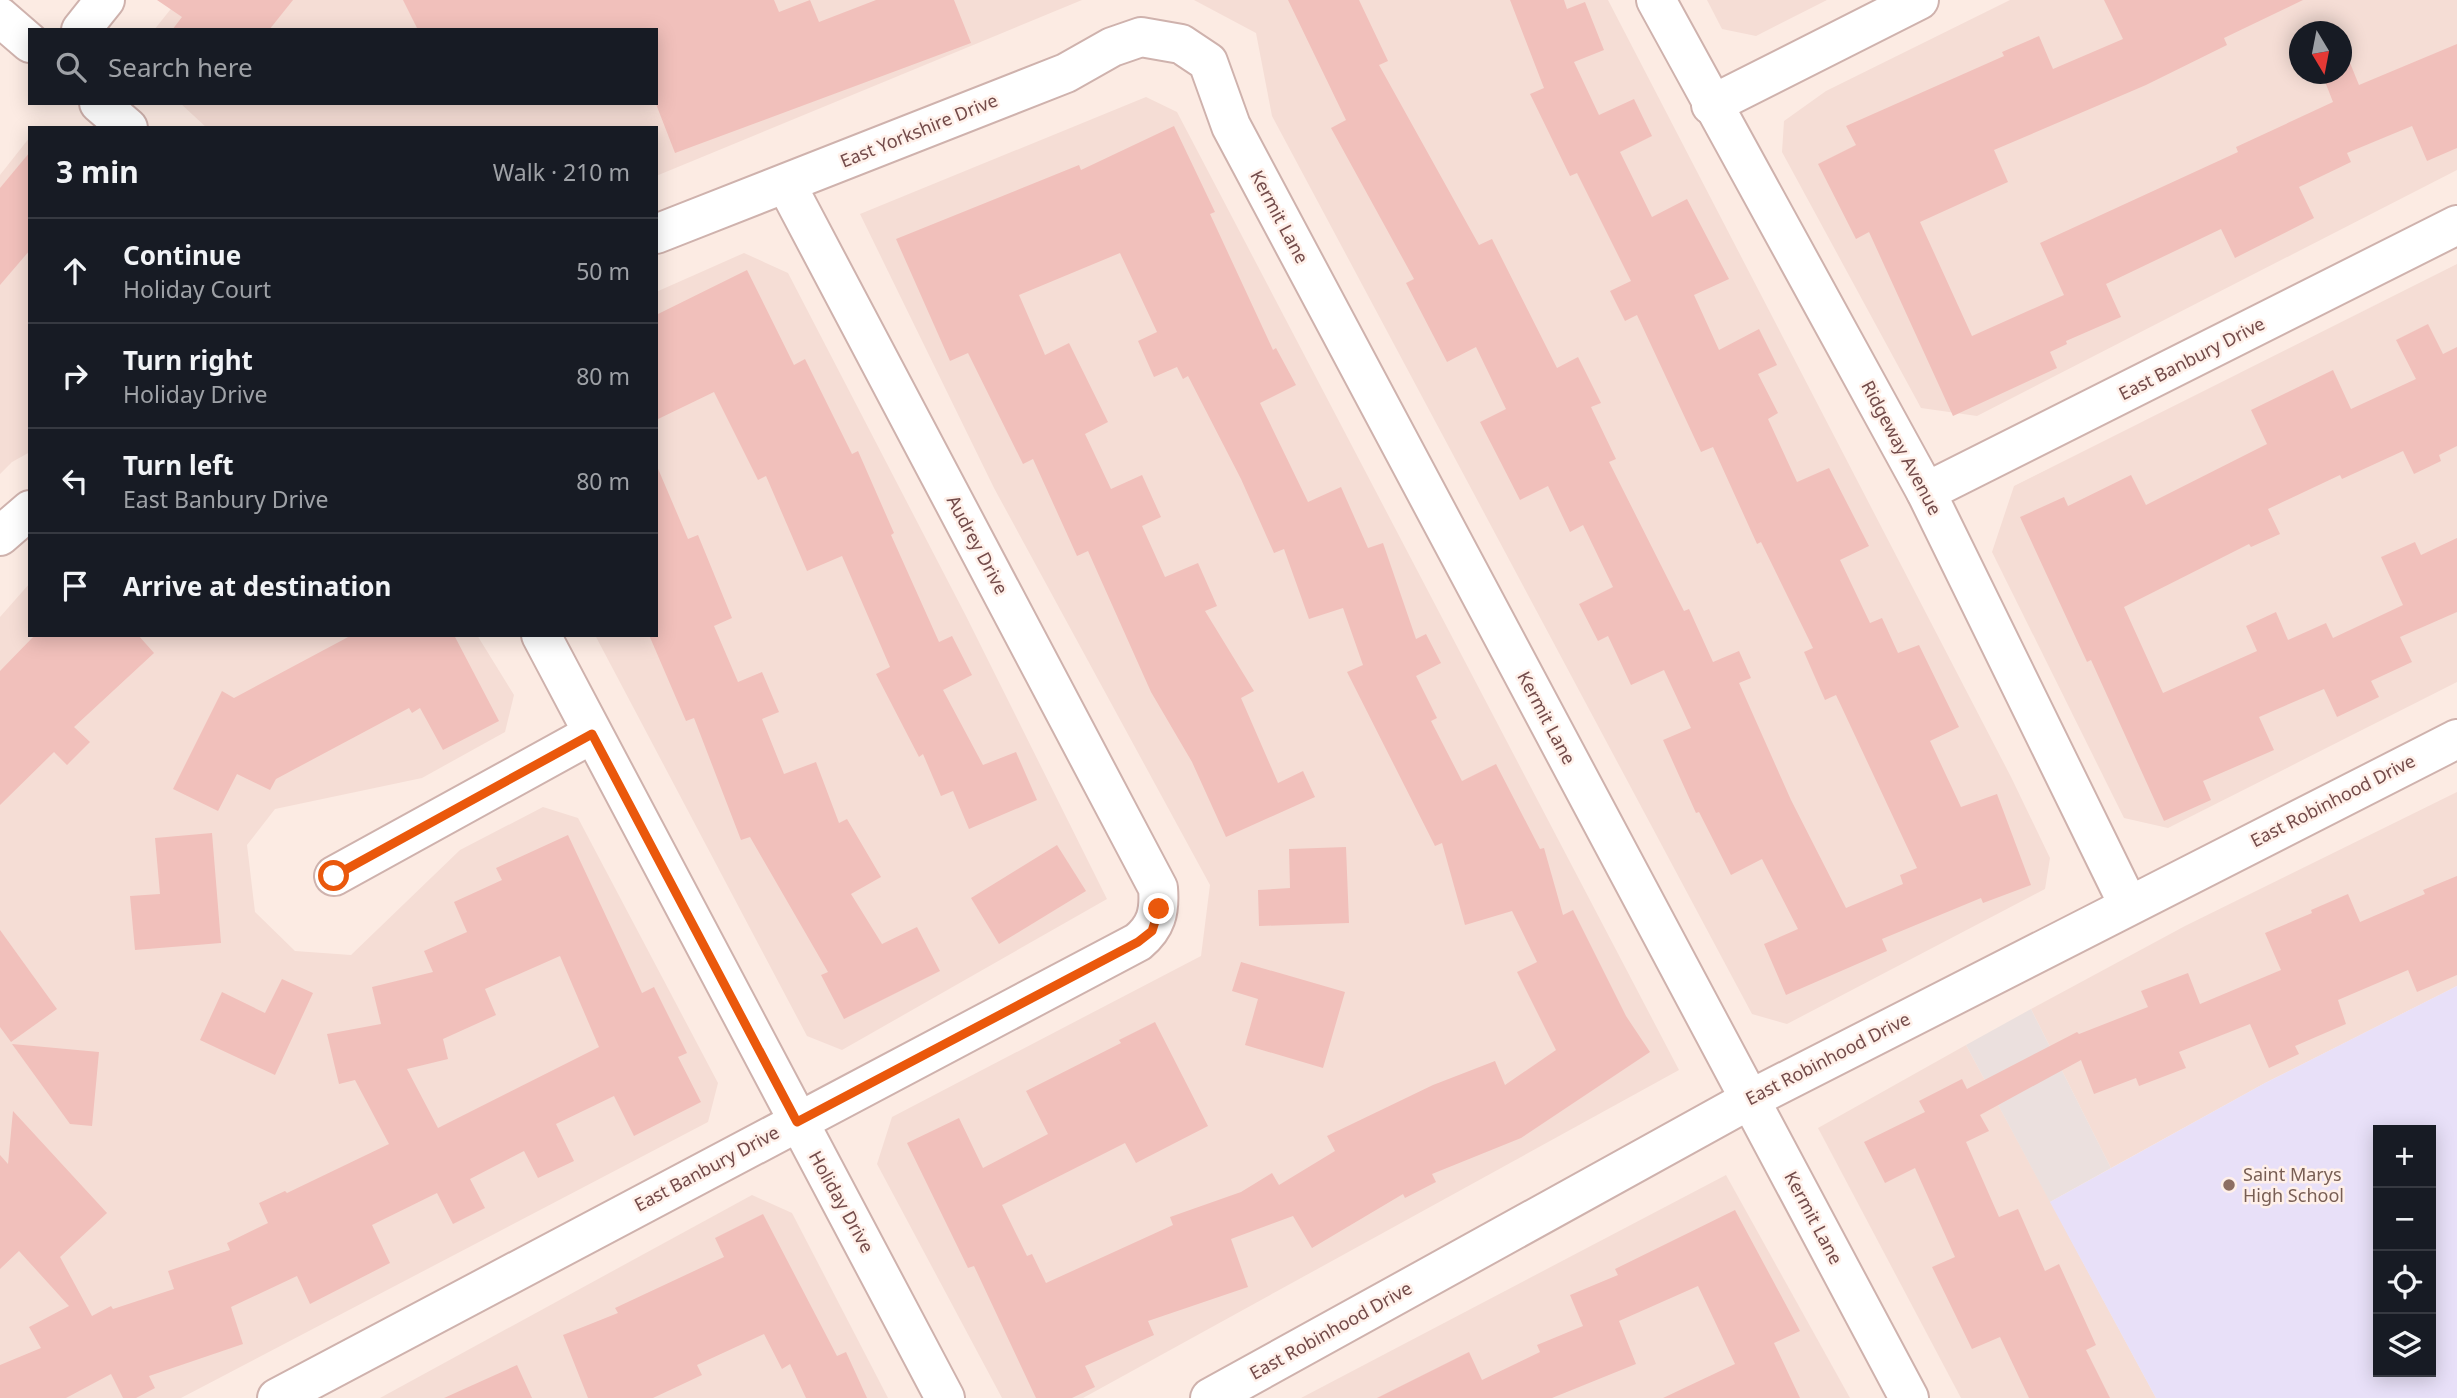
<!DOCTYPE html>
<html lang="en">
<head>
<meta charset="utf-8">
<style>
  :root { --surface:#171b24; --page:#242831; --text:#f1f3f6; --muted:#9ea1a6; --line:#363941 }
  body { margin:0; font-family:"Noto Sans",sans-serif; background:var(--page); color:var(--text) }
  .controls { position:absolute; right:21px; bottom:21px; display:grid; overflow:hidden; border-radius:0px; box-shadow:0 4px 18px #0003 }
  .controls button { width:63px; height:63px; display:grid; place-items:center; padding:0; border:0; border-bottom:2px solid var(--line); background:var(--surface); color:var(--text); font:35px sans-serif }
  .compass { position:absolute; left:2289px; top:21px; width:63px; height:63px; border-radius:50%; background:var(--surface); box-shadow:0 4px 18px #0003; rotate:170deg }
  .stop { position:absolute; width:21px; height:21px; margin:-16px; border:5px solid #ea580c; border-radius:50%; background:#fff }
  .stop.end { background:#ea580c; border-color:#fff; box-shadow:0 2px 7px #0008 }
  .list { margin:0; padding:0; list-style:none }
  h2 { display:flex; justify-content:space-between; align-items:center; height:91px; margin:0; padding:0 28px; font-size:30px }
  h2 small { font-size:23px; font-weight:400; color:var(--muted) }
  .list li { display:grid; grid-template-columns:46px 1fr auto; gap:21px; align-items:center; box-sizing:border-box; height:105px; padding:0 28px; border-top:2px solid var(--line) }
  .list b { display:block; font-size:26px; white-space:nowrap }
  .list p { margin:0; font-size:23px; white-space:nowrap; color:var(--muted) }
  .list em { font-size:23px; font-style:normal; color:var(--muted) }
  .icon { flex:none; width:38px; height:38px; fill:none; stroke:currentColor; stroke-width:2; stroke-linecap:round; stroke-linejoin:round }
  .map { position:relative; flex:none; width:2457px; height:1398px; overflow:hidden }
  .search { position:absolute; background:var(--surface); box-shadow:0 4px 18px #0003; left:28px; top:28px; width:630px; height:77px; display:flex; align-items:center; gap:18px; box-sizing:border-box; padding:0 24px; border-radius:0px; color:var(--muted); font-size:26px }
  .panel { position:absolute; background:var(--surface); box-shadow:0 4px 18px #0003; left:28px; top:126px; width:630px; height:511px; border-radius:0px }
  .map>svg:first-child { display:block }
  .residential { fill:#f5ddd5; fill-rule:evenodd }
  .industrial { fill:#ebe0de }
  .education { fill:#e8e0f8; fill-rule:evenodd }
  .building { fill:#f1c0bb; fill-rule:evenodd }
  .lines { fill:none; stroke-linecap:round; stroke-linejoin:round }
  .minor-casing { stroke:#cfb2ad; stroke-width:42 }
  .minor { stroke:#fff; stroke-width:38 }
  .route { stroke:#ea580c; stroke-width:9 }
  .education-dot { fill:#8d6e63; stroke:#fff0e9; stroke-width:2.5 }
  .labels { text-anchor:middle; stroke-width:5; stroke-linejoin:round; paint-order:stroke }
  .street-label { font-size:18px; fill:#734b4a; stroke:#fff0e9 }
  .education-label { font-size:18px; fill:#785e54; stroke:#fff0e9; text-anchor:start }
</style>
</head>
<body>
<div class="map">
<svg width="2457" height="1398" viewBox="0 0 2457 1398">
  <rect width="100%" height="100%" fill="#fcebe3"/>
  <g class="residential">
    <polygon points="178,0 1082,0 656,176 656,128 207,128 180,103 656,103 656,30 154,30"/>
    <polygon points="1194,0 1608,0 2011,777 2050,858 2045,889 1787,1024 1752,1014 1272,116 1256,33"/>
    <polygon points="1707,0 1827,0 1756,36 1722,29"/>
    <path d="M2010,0H2457V170L1977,416L1921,408L1782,152L1784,121L1826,91ZM2300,32H2342V74H2300Z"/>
    <polygon points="1146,97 1177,112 1679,1070 1083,1398 1002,1398 877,1164 892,1117 1201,956 1210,885 994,488 860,214"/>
    <polygon points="30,137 30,452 12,462 0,474 0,175"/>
    <polygon points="744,253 788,273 966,616 1107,899 842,1050 807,1036 595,635 656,635 656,292"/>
    <polygon points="2457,264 2457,682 2168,828 2124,818 1992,552 2014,486"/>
    <polygon points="30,583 30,635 477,635 514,695 505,732 422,778 275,809 247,845 255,912 295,951 351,955 460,850 543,807 578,818 718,1083 708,1122 181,1398 0,1398 0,617"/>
    <polygon points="2457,792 2457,986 2265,1083 2111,1168 2031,1009 2185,926"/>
    <polygon points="1966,1045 2156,1398 1961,1398 1818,1128"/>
    <polygon points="1726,1175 1850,1398 1301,1398"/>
    <polygon points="752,1195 792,1213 888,1398 380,1398"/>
  </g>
  <polygon class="industrial" points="2031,1009 2111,1168 2050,1202 1966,1045"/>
  <path class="education" d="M2457,986V1398H2156L2050,1202L2265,1083ZM2378,1130H2431V1372H2378Z"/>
  <g class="building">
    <polygon points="157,0 293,0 269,30 172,30 182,17"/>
    <polygon points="403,0 774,0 779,12 810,0 819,22 876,0 954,0 971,43 675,153 656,104 656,30 418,30"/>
    <polygon points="1288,0 1359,0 1388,61 1379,65 1479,245 1492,239 1557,368 1578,357 1601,403 1591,407 1616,459 1609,462 1684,611 1689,609 1713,662 1739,651 1751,678 1739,683 1791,800 1846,908 1903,884 1900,875 1917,868 1836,695 1825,700 1804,652 1813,648 1761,542 1757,544 1713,447 1701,452 1637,315 1625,321 1610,291 1631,281 1577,173 1570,176 1530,94 1544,88 1510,0 1564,0 1567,9 1585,2 1604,50 1574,62 1599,115 1634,99 1652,136 1620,152 1652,217 1687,199 1729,279 1694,295 1719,350 1759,329 1777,365 1758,374 1778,413 1768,419 1797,482 1829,468 1869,546 1840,560 1870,623 1882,618 1898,653 1919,645 1959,727 1930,741 1961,807 1997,794 2031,885 1983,903 1981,898 1882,939 1887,951 1786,995 1764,944 1798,929 1762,859 1731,875 1699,812 1696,813 1663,740 1691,728 1664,670 1631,685 1608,636 1598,641 1579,604 1613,587 1583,525 1570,532 1548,486 1520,500 1480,422 1506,409 1476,347 1447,362 1406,283 1414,279 1331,128 1346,120"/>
    <polygon points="2104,0 2303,0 2224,38 2227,45 2146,85 1994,150 2008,182 1920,222 1972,336 2064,295 2040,243 2238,152 2236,147 2333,102 2322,74 2342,74 2342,66 2350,63 2359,85 2457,44 2457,148 2427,161 2412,126 2347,153 2351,162 2299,187 2314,218 2235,258 2221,229 2106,284 2121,317 2066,341 2067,344 2050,352 2057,368 1953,416 1869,232 1856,239 1818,164 1856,145 1846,126 2004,56 2002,52 2039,36 2053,69 2123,39"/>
    <polygon points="1174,126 1215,212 1210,214 1273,350 1276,348 1296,385 1260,403 1308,502 1341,487 1368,548 1383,543 1416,639 1426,634 1441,663 1416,676 1437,718 1431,721 1462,781 1496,764 1540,849 1544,848 1563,915 1573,910 1626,1016 1650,1052 1521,1138 1432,1174 1436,1182 1405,1198 1403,1194 1312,1248 1293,1216 1231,1239 1248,1287 1148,1321 1154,1335 1085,1366 1095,1387 1072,1398 1036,1398 974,1266 968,1268 907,1143 959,1118 983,1168 1048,1134 1026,1091 1121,1043 1119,1040 1155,1022 1208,1126 1136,1163 1125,1143 1002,1205 1027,1256 1032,1254 1046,1283 1173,1225 1170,1217 1241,1192 1272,1173 1279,1185 1335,1151 1327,1136 1433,1085 1495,1061 1505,1085 1556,1050 1517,972 1537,962 1512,911 1465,925 1442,843 1435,846 1347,672 1363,665 1343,608 1309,619 1284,549 1274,553 1241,479 1188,376 1183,379 1177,367 1154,377 1138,341 1157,332 1120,253 1019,295 1045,355 1069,343 1108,422 1085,434 1111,489 1142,475 1161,517 1142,526 1165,577 1198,563 1217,606 1205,611 1254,691 1241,698 1278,783 1303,771 1315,797 1226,837 1192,762 1151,692 1088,551 1077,556 1033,459 1023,464 968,353 950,361 896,239 1079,165 1081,170"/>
    <polygon points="30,152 30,250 0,285 0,188"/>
    <polygon points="747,270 794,365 805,359 852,454 858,451 894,533 891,535 939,642 952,636 972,675 943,690 983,765 1016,752 1037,800 969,829 953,791 941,796 923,754 919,757 876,674 890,667 842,556 807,571 766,476 758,480 714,392 656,420 656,315"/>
    <polygon points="2428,324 2443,354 2457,347 2457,446 2439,455 2441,461 2414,474 2403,451 2342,479 2340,475 2268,509 2280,534 2251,547 2249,544 2124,607 2163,693 2257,651 2246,626 2276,612 2288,640 2326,623 2333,638 2403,605 2381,557 2415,542 2421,555 2457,538 2457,612 2400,637 2412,662 2371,681 2379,697 2337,717 2324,689 2259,717 2274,750 2203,781 2211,800 2164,821 2091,660 2087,662 2020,517 2064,497 2068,506 2131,475 2146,505 2267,444 2251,410 2333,370 2351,409 2416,379 2396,340"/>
    <polygon points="656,464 688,539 698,535 732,618 714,626 738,682 762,672 779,712 762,719 784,774 816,762 839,823 847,819 881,877 851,894 882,944 917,927 940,971 844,1019 821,975 828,972 750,837 741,840 694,718 686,721 649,635 656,635"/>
    <polygon points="35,635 138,635 154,653 74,727 90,742 67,765 54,752 0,805 0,671"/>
    <polygon points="352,635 454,635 499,721 443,750 420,708 412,713 409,708 276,779 270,790 237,774 218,811 173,789 222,691 234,698"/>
    <polygon points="212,833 221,943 135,950 130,896 160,894 155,838"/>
    <path d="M568,835L642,993L654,987L687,1053L678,1057L701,1102L634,1136L614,1096L556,1124L574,1161L538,1178L524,1151L470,1179L485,1208L453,1224L437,1193L372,1225L390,1263L310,1304L297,1276L231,1307L243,1344L149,1376L155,1388L136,1398H123L111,1374L66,1398H0V1365L41,1348L29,1327L69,1306L19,1251L0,1269V1155L8,1164L13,1111L107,1213L60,1257L92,1316L111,1306L113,1309L174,1289L168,1271L230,1250L227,1243L268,1223L259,1203L285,1191L287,1193L389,1144L355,1080L339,1084L327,1034L381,1024L372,987L433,972L424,951L467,932L454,902L502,880L496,868ZM560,956L599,1047L438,1128L407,1069L448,1059L443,1039L496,1015L485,989Z"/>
    <polygon points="1057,845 1086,891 999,944 971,898"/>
    <polygon points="1346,847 1349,923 1259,926 1258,890 1290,888 1289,849"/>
    <polygon points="2457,876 2457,975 2417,992 2408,970 2338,1000 2346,1024 2295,1046 2299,1054 2269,1068 2250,1024 2179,1052 2186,1068 2139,1086 2136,1078 2094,1094 2081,1060 1980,1115 1989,1131 1966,1142 1999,1217 2018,1209 2045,1271 2059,1264 2096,1345 2086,1350 2110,1398 2029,1398 2000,1337 1972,1349 1932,1267 1955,1257 1915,1168 1885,1183 1864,1142 1925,1112 1919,1101 1962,1079 1967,1089 2077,1032 2079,1034 2148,1007 2141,991 2188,973 2200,1004 2281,970 2265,933 2312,913 2311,910 2348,894 2360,922 2425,894 2423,890"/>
    <polygon points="0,930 57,1009 11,1042 0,1027"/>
    <polygon points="1241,962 1345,992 1323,1068 1245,1045 1258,999 1232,991"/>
    <polygon points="282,979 313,993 275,1075 200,1040 222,992 265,1013"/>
    <polygon points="12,1044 99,1052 92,1126 70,1124"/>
    <polygon points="1735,1210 1800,1331 1774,1343 1800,1398 1663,1398 1735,1364 1698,1286 1619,1321 1636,1364 1552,1398 1377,1398 1469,1352 1482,1380 1540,1352 1537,1345 1583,1326 1570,1295 1618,1275 1615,1269"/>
    <polygon points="763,1214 837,1356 846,1352 867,1398 806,1398 790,1364 782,1369 764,1334 697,1365 702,1375 653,1398 588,1398 563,1335 618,1313 615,1308 724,1257 715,1238"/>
    <polygon points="517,1365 532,1398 444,1398"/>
  </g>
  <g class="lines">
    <g class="minor-casing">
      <g id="minor">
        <polyline points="1656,0 1926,492 2128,904"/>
        <polyline points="0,17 30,43"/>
        <polyline points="81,30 105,0"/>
        <polyline points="99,103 128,128"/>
        <polyline points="1711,105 1919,0"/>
        <polyline points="656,234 1066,73 1112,47 1141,37 1181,44 1208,62 1231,126 1909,1398"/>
        <polyline points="1926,492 2457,225"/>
        <polyline points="0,536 30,510"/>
        <polyline points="541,635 945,1398"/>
        <polyline points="334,876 592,734"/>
        <path d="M277,1398L1138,942C1156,927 1160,912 1158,888L786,184"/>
        <polyline points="1210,1398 1749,1100 2457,739"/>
      </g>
    </g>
    <use href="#minor" class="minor"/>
  </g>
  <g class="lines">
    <polyline class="route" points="334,876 592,734 797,1122 1138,942 1152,931 1159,909"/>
  </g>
  <circle class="education-dot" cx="2229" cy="1185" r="7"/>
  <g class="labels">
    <g class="street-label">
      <text transform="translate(919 131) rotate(-22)" y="6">East Yorkshire Drive</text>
      <text transform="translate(1279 217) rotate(62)" y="6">Kermit Lane</text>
      <text transform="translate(2192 359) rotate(-27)" y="6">East Banbury Drive</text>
      <text transform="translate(1901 448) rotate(62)" y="6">Ridgeway Avenue</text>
      <text transform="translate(977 545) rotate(62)" y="6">Audrey Drive</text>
      <text transform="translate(1546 718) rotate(62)" y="6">Kermit Lane</text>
      <text transform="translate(2333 801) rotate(-27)" y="6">East Robinhood Drive</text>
      <text transform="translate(1828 1059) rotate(-27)" y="6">East Robinhood Drive</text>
      <text transform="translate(707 1169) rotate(-28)" y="6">East Banbury Drive</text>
      <text transform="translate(841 1202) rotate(61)" y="6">Holiday Drive</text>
      <text transform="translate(1813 1218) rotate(62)" y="6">Kermit Lane</text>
      <text transform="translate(1331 1331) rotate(-29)" y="6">East Robinhood Drive</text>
    </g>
    <g class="education-label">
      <text x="2243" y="1181">Saint Marys<tspan x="2243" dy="21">High School</tspan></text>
    </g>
  </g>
</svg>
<div class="controls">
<button>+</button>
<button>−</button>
<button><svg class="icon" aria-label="locate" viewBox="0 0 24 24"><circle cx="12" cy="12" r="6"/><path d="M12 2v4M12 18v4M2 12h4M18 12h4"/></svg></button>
<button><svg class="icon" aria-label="layers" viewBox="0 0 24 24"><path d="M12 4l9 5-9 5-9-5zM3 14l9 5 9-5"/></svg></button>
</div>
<svg class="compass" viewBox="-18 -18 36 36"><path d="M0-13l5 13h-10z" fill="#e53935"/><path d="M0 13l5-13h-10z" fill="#9ea1a6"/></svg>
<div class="stop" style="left:334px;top:876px"></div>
<div class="stop end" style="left:1159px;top:909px"></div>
<div class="search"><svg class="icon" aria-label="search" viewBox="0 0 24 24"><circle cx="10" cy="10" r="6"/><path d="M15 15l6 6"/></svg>Search here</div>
<section class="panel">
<h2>3 min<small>Walk · 210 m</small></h2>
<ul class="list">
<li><svg class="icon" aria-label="ahead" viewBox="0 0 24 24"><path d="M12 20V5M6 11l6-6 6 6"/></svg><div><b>Continue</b><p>Holiday Court</p></div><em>50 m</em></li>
<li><svg class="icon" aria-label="right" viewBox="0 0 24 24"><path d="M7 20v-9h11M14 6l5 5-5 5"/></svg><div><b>Turn right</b><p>Holiday Drive</p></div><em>80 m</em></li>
<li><svg class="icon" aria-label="left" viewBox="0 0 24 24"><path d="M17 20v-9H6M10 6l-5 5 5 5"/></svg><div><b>Turn left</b><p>East Banbury Drive</p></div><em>80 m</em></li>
<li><svg class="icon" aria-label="arrive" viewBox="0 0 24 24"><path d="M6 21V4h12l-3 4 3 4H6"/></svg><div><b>Arrive at destination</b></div></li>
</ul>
</section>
</div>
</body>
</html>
